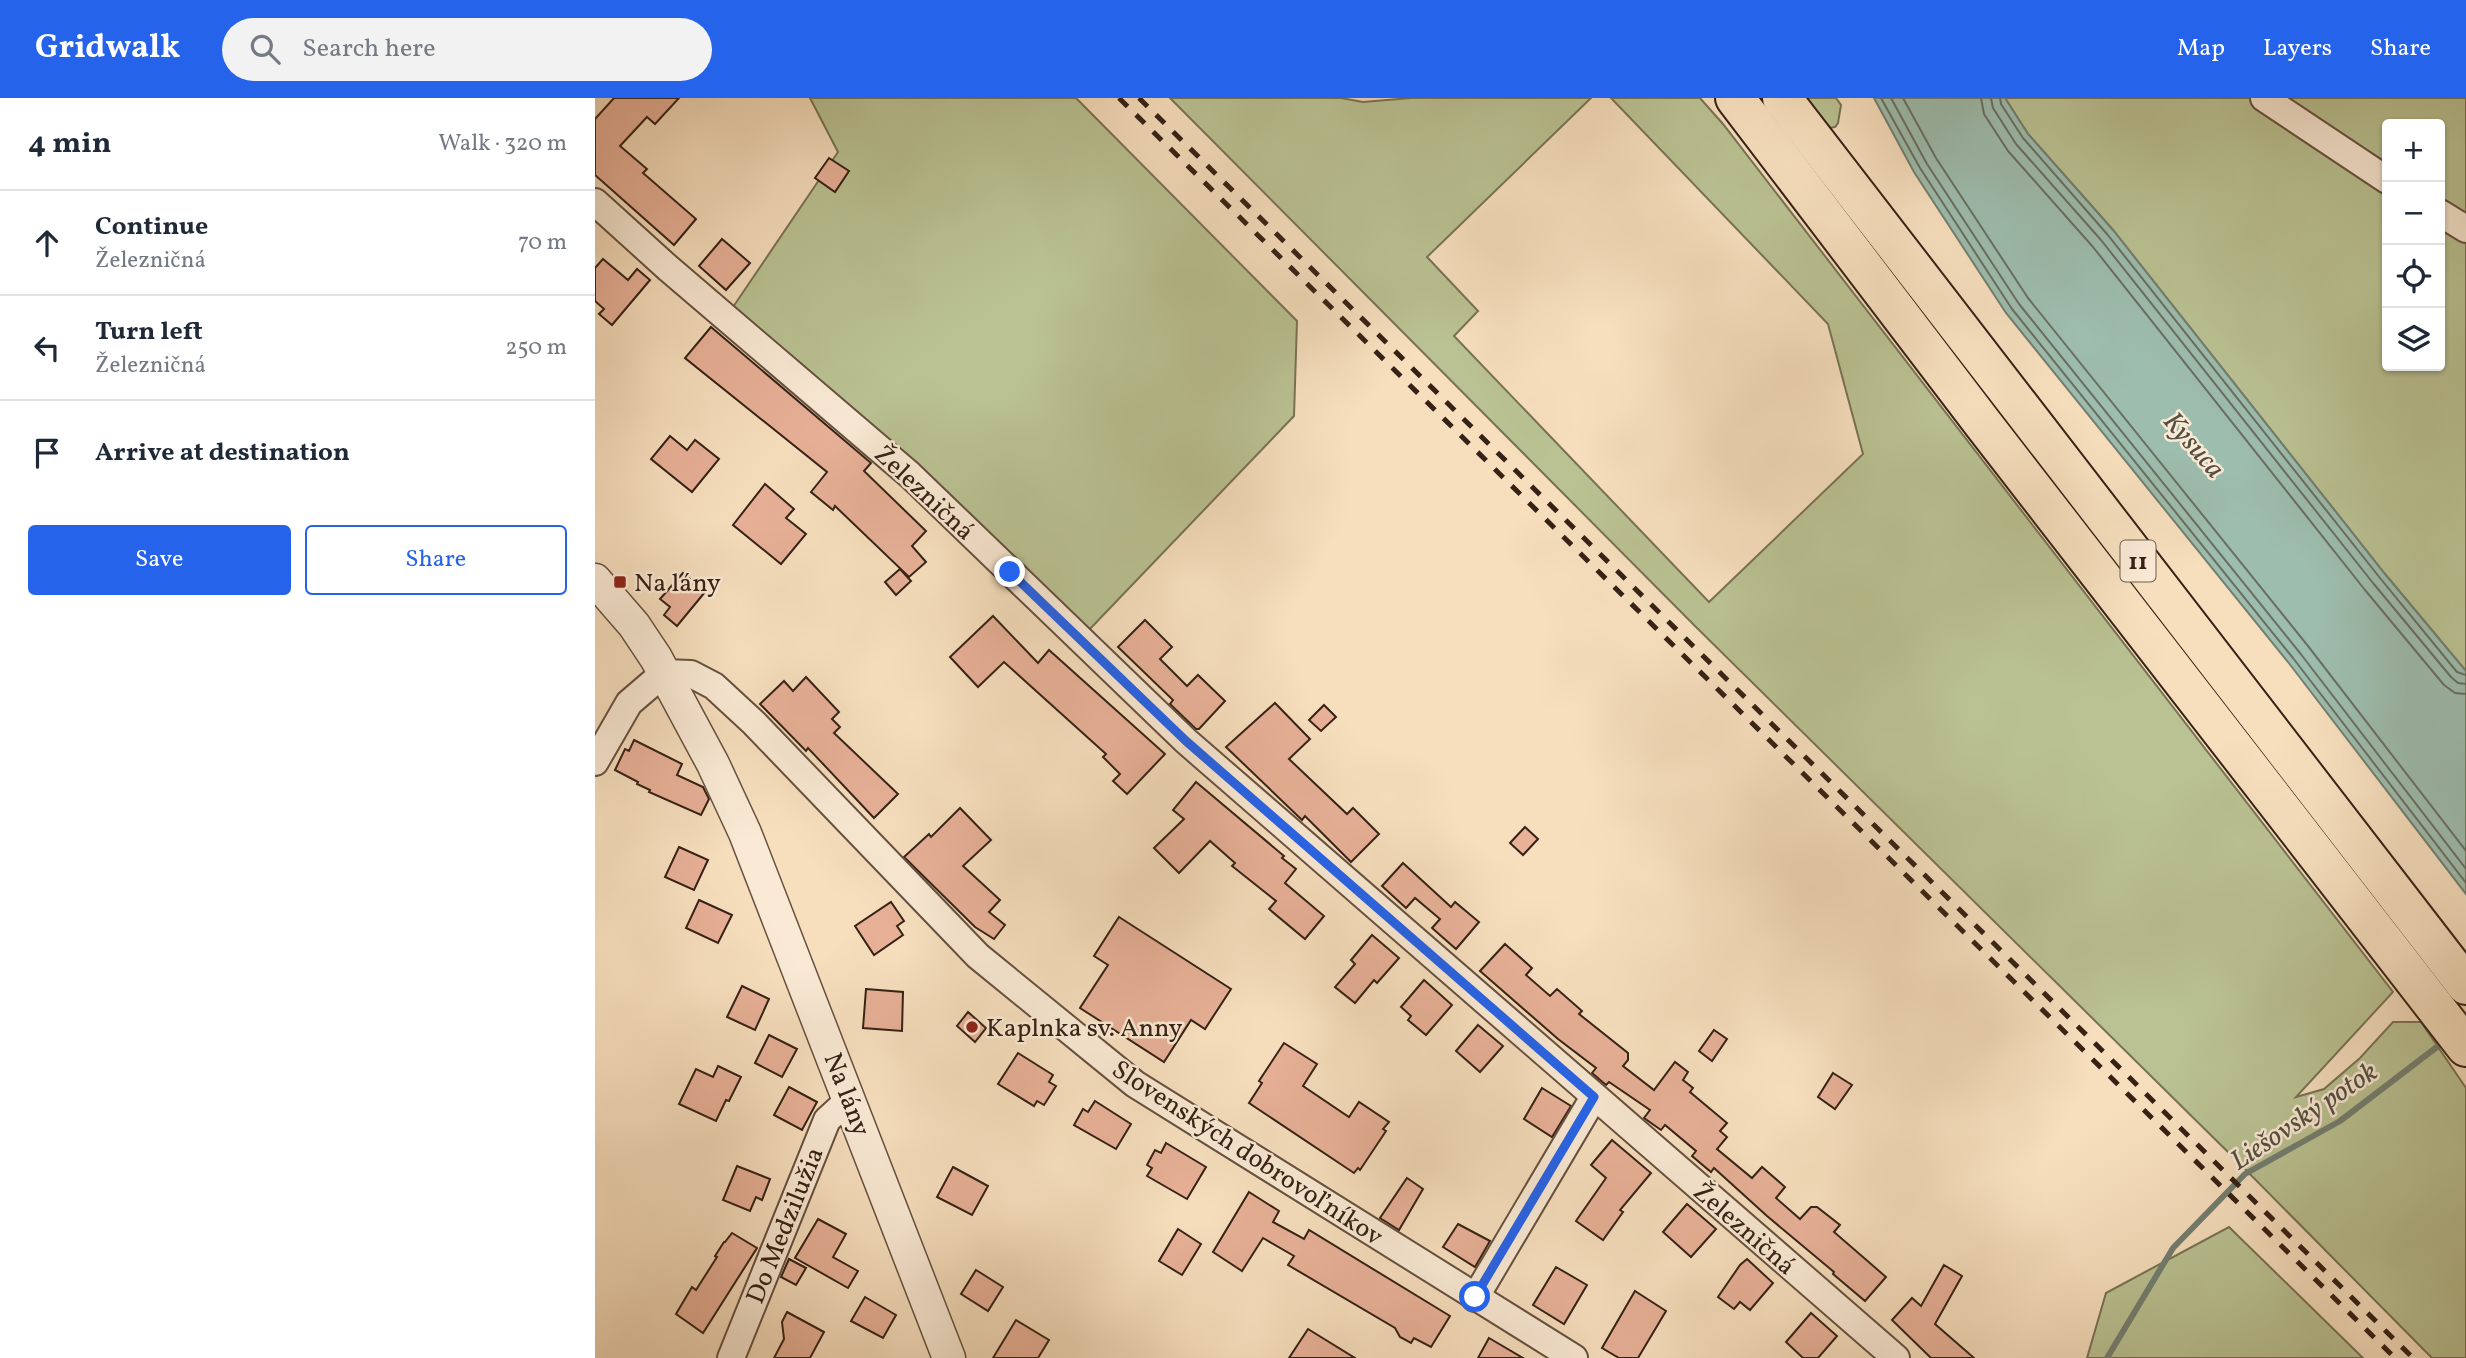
<!DOCTYPE html>
<html lang="en">
<head>
<meta charset="utf-8">
<style>
  :root { --surface:#fff; --page:#f2f2f3; --text:#1f2937; --muted:#747a83; --line:#e0e1e3; --accent:#2563eb }
  body { margin:0; font-family:Vollkorn,serif; background:var(--page); color:var(--text) }
  .controls { position:absolute; right:21px; top:21px; display:grid; overflow:hidden; border-radius:7px; box-shadow:0 2px 5px #0004 }
  .controls button { width:63px; height:63px; display:grid; place-items:center; padding:0; border:0; border-bottom:2px solid var(--line); background:var(--surface); color:var(--text); font:35px sans-serif }
  .stop { position:absolute; width:21px; height:21px; margin:-16px; border:5px solid #2563eb; border-radius:50%; background:#fff }
  .stop.end { background:#2563eb; border-color:#fff; box-shadow:0 2px 7px #0008 }
  .list { margin:0; padding:0; list-style:none }
  h2 { display:flex; justify-content:space-between; align-items:center; height:91px; margin:0; padding:0 28px; font-size:30px }
  h2 small { font-size:23px; font-weight:400; color:var(--muted) }
  .list li { display:grid; grid-template-columns:46px 1fr auto; gap:21px; align-items:center; box-sizing:border-box; height:105px; padding:0 28px; border-top:2px solid var(--line) }
  .list b { display:block; font-size:26px; white-space:nowrap }
  .list p { margin:0; font-size:23px; white-space:nowrap; color:var(--muted) }
  .list em { font-size:23px; font-style:normal; color:var(--muted) }
  .actions { display:flex; gap:14px; padding:21px 28px }
  .actions a { flex:1; padding:16px 0; border:2px solid var(--accent); border-radius:7px; text-align:center; font-size:24px; color:var(--accent) }
  .actions .main { background:var(--accent); color:#fff }
  .icon { flex:none; width:38px; height:38px; fill:none; stroke:currentColor; stroke-width:2; stroke-linecap:round; stroke-linejoin:round }
  .map { position:relative; flex:none; width:1871px; height:1260px; overflow:hidden }
  header { display:flex; align-items:center; gap:42px; box-sizing:border-box; height:98px; padding:0 35px; background:var(--accent); color:#fff }
  header strong { font-size:33px }
  nav { display:flex; gap:38px; margin-inline-start:auto; font-size:24px }
  .search { width:490px; height:63px; background:var(--page); display:flex; align-items:center; gap:18px; box-sizing:border-box; padding:0 24px; border-radius:38px; color:var(--muted); font-size:26px }
  main { display:flex }
  aside { flex:1; background:var(--surface) }
  .map>svg:first-child { display:block }
  .green { fill:#bac293; stroke:#787254; stroke-width:2; fill-rule:evenodd }
  .water { fill:#9dbdae; stroke:#737f71; stroke-width:2 }
  .lines { fill:none; stroke-linecap:round; stroke-linejoin:round }
  .shore { stroke:#696f62; stroke-width:2 }
  .stream { stroke:#737f71; stroke-width:6 }
  .building { fill:#e8b198; stroke:#352115; stroke-width:2 }
  .minor-casing { stroke:#66503f; stroke-width:30 }
  .tertiary-casing { stroke:#66503f; stroke-width:35 }
  .primary-casing { stroke:#352115; stroke-width:42 }
  .minor { stroke:#faead5; stroke-width:26 }
  .tertiary { stroke:#faead5; stroke-width:32 }
  .primary { stroke:#f7dfbe; stroke-width:38 }
  .rail { stroke:#352115; stroke-width:5; stroke-dasharray:12 12; stroke-linecap:butt }
  .route { stroke:#2563eb; stroke-width:9 }
  .poi-dot { fill:#8f2418; stroke:#faead5; stroke-width:2.5 }
  .labels { text-anchor:middle; stroke-width:5; stroke-linejoin:round; paint-order:stroke }
  .shield { fill:#faead5; stroke:#705d4f; stroke-width:2 }
  .shield-label { font-size:24px; font-weight:bold; fill:#352115 }
  .street-label { font-size:26px; fill:#352115; stroke:#faead5 }
  .poi-label { font-size:26px; fill:#352115; stroke:#faead5; text-anchor:start }
  .water-label { font-size:28px; font-style:italic; fill:#545043; stroke:#faead5 }
</style>
</head>
<body>
<header>
<strong>Gridwalk</strong>
<div class="search"><svg class="icon" aria-label="search" viewBox="0 0 24 24"><circle cx="10" cy="10" r="6"/><path d="M15 15l6 6"/></svg>Search here</div>
<nav><a>Map</a><a>Layers</a><a>Share</a></nav>
</header>
<main>
<aside>
<h2>4 min<small>Walk · 320 m</small></h2>
<ul class="list">
<li><svg class="icon" aria-label="ahead" viewBox="0 0 24 24"><path d="M12 20V5M6 11l6-6 6 6"/></svg><div><b>Continue</b><p>Železničná</p></div><em>70 m</em></li>
<li><svg class="icon" aria-label="left" viewBox="0 0 24 24"><path d="M17 20v-9H6M10 6l-5 5 5 5"/></svg><div><b>Turn left</b><p>Železničná</p></div><em>250 m</em></li>
<li><svg class="icon" aria-label="arrive" viewBox="0 0 24 24"><path d="M6 21V4h12l-3 4 3 4H6"/></svg><div><b>Arrive at destination</b></div></li>
</ul>
<div class="actions"><a class="main">Save</a><a>Share</a></div>
</aside>
<div class="map">
<svg width="1871" height="1260" viewBox="0 0 1871 1260">
  <rect width="100%" height="100%" fill="#f7dfbe"/>
  <filter id="stains"><feTurbulence type="fractalNoise" baseFrequency=".00286" numOctaves="4"/><feColorMatrix values="0 0 0 0 .2 0 0 0 0 .09 0 0 0 0 .02 0 0 0 .5 -.17"/></filter>
  <radialGradient id="worn" r=".72"><stop offset=".6" stop-color="#630" stop-opacity="0"/><stop offset="1" stop-color="#630" stop-opacity=".3"/></radialGradient>
  <g class="green">
    <polygon points="215,0 481,0 702,223 699,318 492,534 138,209 243,54"/>
    <polygon points="575,0 746,0 768,4 816,0 996,0 832,159 883,213 859,238 1114,504 1268,356 1233,226 1016,0 1105,0 1128,26 1798,894 1701,999 1729,991 1765,960 1798,924 1826,924 1871,990 1871,1260 1837,1260 1638,1059 1099,527"/>
    <polygon points="1211,0 1241,0 1246,7 1243,25 1240,29 1234,30"/>
    <path d="M1410,0H1871V573L1790,476L1518,132L1433,36ZM1792,26H1845V268H1792Z"/>
    <polygon points="1634,1129 1768,1260 1492,1260 1511,1195"/>
  </g>
  <polygon class="water" points="1279,0 1410,0 1433,36 1518,132 1790,476 1871,573 1871,796 1693,564 1411,215 1319,74"/>
  <g class="lines">
    <g class="shore">
      <polyline points="1286,0 1325,70 1417,211 1698,560 1871,785"/>
      <polyline points="1296,0 1332,66 1424,206 1705,555 1871,771"/>
      <polyline points="1308,0 1341,60 1433,200 1713,548 1871,753"/>
      <polyline points="1386,0 1389,16 1413,53 1498,149 1770,492 1849,587 1860,595 1871,596"/>
      <polyline points="1396,0 1398,10 1421,46 1506,142 1778,485 1856,579 1863,585 1871,586"/>
      <polyline points="1405,0 1406,6 1428,40 1512,136 1785,480 1862,574 1871,577"/>
    </g>
    <polyline class="stream" points="1512,1260 1578,1150 1650,1076 1745,1023 1851,942"/>
  </g>
  <g class="building">
    <polygon points="19,0 84,0 60,26 52,19 25,48 52,71 48,75 101,121 79,147 0,77 0,21"/>
    <polygon points="234,60 254,73 240,94 220,80"/>
    <polygon points="127,141 155,165 131,192 104,168"/>
    <polygon points="8,161 33,182 42,171 55,182 17,227 4,216 9,211 0,203 0,170"/>
    <polygon points="116,229 276,365 269,373 331,433 317,448 331,464 314,479 240,408 238,412 216,394 232,374 90,260"/>
    <polygon points="75,338 92,352 100,342 124,361 97,394 56,361"/>
    <polygon points="170,386 199,411 191,420 211,436 186,466 138,427"/>
    <polygon points="305,471 316,483 301,497 290,484"/>
    <polygon points="88,475 110,494 82,528 69,517 75,509 65,501"/>
    <polygon points="398,518 443,565 454,552 570,656 532,696 518,683 525,676 508,659 511,656 409,564 383,589 355,559"/>
    <polygon points="550,522 577,549 565,561 592,588 603,577 630,603 604,631 601,631 575,606 578,602 523,549"/>
    <polygon points="211,579 244,614 237,621 245,629 239,635 303,696 279,720 213,650 211,653 165,606 189,583 198,593"/>
    <polygon points="680,605 715,641 694,661 752,716 758,710 784,736 756,764 710,718 707,722 631,649"/>
    <polygon points="729,607 741,619 726,633 714,622"/>
    <polygon points="39,642 87,666 82,677 108,689 114,701 106,717 54,694 55,692 42,686 43,684 20,672 30,651 34,653"/>
    <polygon points="601,684 689,758 687,760 701,771 690,785 729,818 710,841 674,811 681,803 637,768 640,765 615,743 584,775 559,750 589,721 578,712"/>
    <polygon points="365,710 396,742 368,768 405,802 394,814 410,827 399,841 380,829 309,759 334,736 336,739"/>
    <polygon points="930,729 943,741 928,757 915,745"/>
    <polygon points="84,749 113,762 99,792 70,779"/>
    <polygon points="808,765 856,809 860,804 884,824 861,851 837,830 845,821 820,800 811,810 787,788"/>
    <polygon points="104,802 137,817 123,845 91,830"/>
    <polygon points="296,804 309,823 302,828 308,837 279,857 260,828"/>
    <polygon points="524,819 636,891 610,931 596,922 569,964 485,910 513,867 499,858"/>
    <polygon points="777,837 804,860 782,885 779,882 760,905 740,889 760,866 756,862"/>
    <polygon points="910,846 937,870 931,877 955,898 962,891 987,913 984,916 1033,955 1033,962 1028,968 1059,992 1080,964 1093,974 1088,982 1098,990 1095,994 1132,1025 1125,1033 1132,1039 1122,1051 1157,1080 1167,1069 1190,1089 1181,1100 1205,1121 1216,1109 1222,1109 1245,1127 1239,1134 1291,1179 1270,1203 1238,1176 1239,1174 1172,1118 1119,1070 1116,1074 1097,1058 1101,1053 1070,1027 1066,1032 1049,1020 1055,1012 1014,984 1011,987 997,975 1001,970 963,941 885,873"/>
    <polygon points="829,882 857,907 831,937 813,922 816,918 806,909"/>
    <polygon points="147,888 174,901 160,932 132,919"/>
    <polygon points="271,891 308,894 307,933 268,930"/>
    <polygon points="373,914 391,930 380,944 362,928"/>
    <polygon points="883,927 908,948 885,974 861,953"/>
    <polygon points="1119,932 1132,941 1117,963 1104,953"/>
    <polygon points="174,937 202,951 187,979 160,965"/>
    <polygon points="689,945 722,966 708,988 754,1019 764,1004 794,1024 788,1031 791,1033 765,1072 763,1070 759,1075 654,1005 667,985 664,983"/>
    <polygon points="423,955 458,977 454,984 461,988 449,1007 442,1003 439,1008 403,986"/>
    <polygon points="123,968 146,979 134,1003 131,1002 121,1023 84,1006 101,971 118,979"/>
    <polygon points="1238,975 1257,987 1240,1011 1223,999"/>
    <polygon points="194,989 222,1004 207,1032 179,1017"/>
    <polygon points="947,990 976,1008 957,1039 929,1021"/>
    <polygon points="500,1003 536,1026 521,1051 479,1027 488,1011 493,1014"/>
    <polygon points="1017,1042 1056,1075 1025,1112 1028,1114 1008,1142 981,1123 1011,1080 996,1067"/>
    <polygon points="571,1045 611,1069 592,1101 552,1078 557,1070 552,1067 560,1052 566,1055"/>
    <polygon points="142,1068 175,1081 167,1102 161,1099 155,1113 128,1102"/>
    <polygon points="358,1069 393,1088 377,1117 342,1099"/>
    <polygon points="812,1080 828,1091 804,1132 785,1120"/>
    <polygon points="654,1094 684,1113 678,1124 709,1141 714,1132 855,1218 836,1249 819,1240 816,1245 805,1239 800,1230 693,1167 699,1158 668,1140 647,1173 618,1154"/>
    <polygon points="1092,1106 1121,1131 1096,1159 1068,1134"/>
    <polygon points="223,1121 251,1136 238,1159 263,1173 253,1190 200,1160"/>
    <polygon points="863,1126 895,1143 880,1169 848,1149"/>
    <polygon points="583,1131 606,1146 587,1177 564,1163"/>
    <polygon points="137,1135 162,1150 108,1235 81,1216 97,1189 101,1192 122,1159 120,1158 129,1144 130,1144"/>
    <polygon points="194,1161 211,1170 201,1187 186,1179"/>
    <polygon points="1152,1161 1178,1185 1155,1212 1145,1204 1139,1211 1123,1199 1145,1167"/>
    <polygon points="1349,1167 1367,1178 1340,1226 1379,1260 1336,1260 1297,1222 1317,1200 1326,1208"/>
    <polygon points="961,1169 992,1187 969,1226 938,1207"/>
    <polygon points="381,1172 408,1189 393,1213 366,1196"/>
    <polygon points="1040,1193 1071,1213 1043,1260 1024,1260 1007,1250"/>
    <polygon points="270,1199 301,1217 288,1240 256,1223"/>
    <polygon points="192,1214 229,1234 215,1260 179,1260 189,1241 187,1224"/>
    <polygon points="1216,1215 1242,1238 1223,1260 1208,1260 1191,1244"/>
    <polygon points="421,1222 454,1242 443,1260 398,1260"/>
    <polygon points="713,1231 760,1260 694,1260"/>
    <polygon points="894,1240 928,1260 883,1260"/>
  </g>
  <g class="lines">
    <g class="minor-casing">
      <g id="minor">
        <polyline points="1669,0 1792,82"/>
        <polyline points="0,104 73,170 315,377 591,643 1301,1260"/>
        <polyline points="1845,115 1871,131"/>
        <polyline points="0,664 34,605 69,575 96,576 119,588 159,625 383,858 540,986 979,1260"/>
        <polyline points="880,1200 999,999"/>
        <polyline points="136,1260 232,1022 244,1011 256,1007"/>
      </g>
    </g>
    <g class="tertiary-casing">
      <polyline id="tertiary" points="0,482 39,527 61,560 118,666 150,735 354,1260"/>
    </g>
    <g class="primary-casing">
      <g id="primary">
        <polyline points="1140,0 1389,327 1871,949"/>
        <polyline points="1187,0 1871,887"/>
      </g>
    </g>
    <use href="#minor" class="minor"/>
    <use href="#tertiary" class="tertiary"/>
    <use href="#primary" class="primary"/>
    <g class="rail">
      <polyline points="524,0 1800,1260"/>
      <polyline points="544,0 1818,1260"/>
    </g>
  </g>
  <g class="lines">
    <polyline class="route" points="415,474 591,643 999,999 880,1199"/>
  </g>
  <g class="poi-dot">
    <rect x="18" y="477" width="14" height="14" rx="3.5"/>
    <circle cx="377" cy="929" r="7"/>
  </g>
  <g class="labels">
    <rect class="shield" x="1525.5" y="442.5" width="35" height="41" rx="5"/>
    <g class="shield-label">
      <text x="1543" y="471">11</text>
    </g>
    <g class="street-label">
      <text transform="translate(330 394) rotate(43)" y="9">Železničná</text>
      <text transform="translate(253 996) rotate(69)" y="9">Na lány</text>
      <text transform="translate(653 1054) rotate(33)" y="9">Slovenských dobrovoľníkov</text>
      <text transform="translate(189 1127) rotate(-68)" y="9">Do Medzilužia</text>
      <text transform="translate(1150 1130) rotate(41)" y="9">Železničná</text>
    </g>
    <g class="poi-label">
      <text x="39" y="493">Na lány</text>
      <text x="391" y="938">Kaplnka sv. Anny</text>
    </g>
    <g class="water-label">
      <text transform="translate(1600 346) rotate(49)" y="10">Kysuca</text>
      <text transform="translate(1708 1017) rotate(-34)" y="10">Liešovský potok</text>
    </g>
  </g>
  <rect width="100%" height="100%" filter="url(#stains)"/>
  <rect width="100%" height="100%" fill="url(#worn)"/>
</svg>
<div class="controls">
<button>+</button>
<button>−</button>
<button><svg class="icon" aria-label="locate" viewBox="0 0 24 24"><circle cx="12" cy="12" r="6"/><path d="M12 2v4M12 18v4M2 12h4M18 12h4"/></svg></button>
<button><svg class="icon" aria-label="layers" viewBox="0 0 24 24"><path d="M12 4l9 5-9 5-9-5zM3 14l9 5 9-5"/></svg></button>
</div>
<div class="stop" style="left:880px;top:1199px"></div>
<div class="stop end" style="left:415px;top:474px"></div>
</div>
</main>
</body>
</html>
